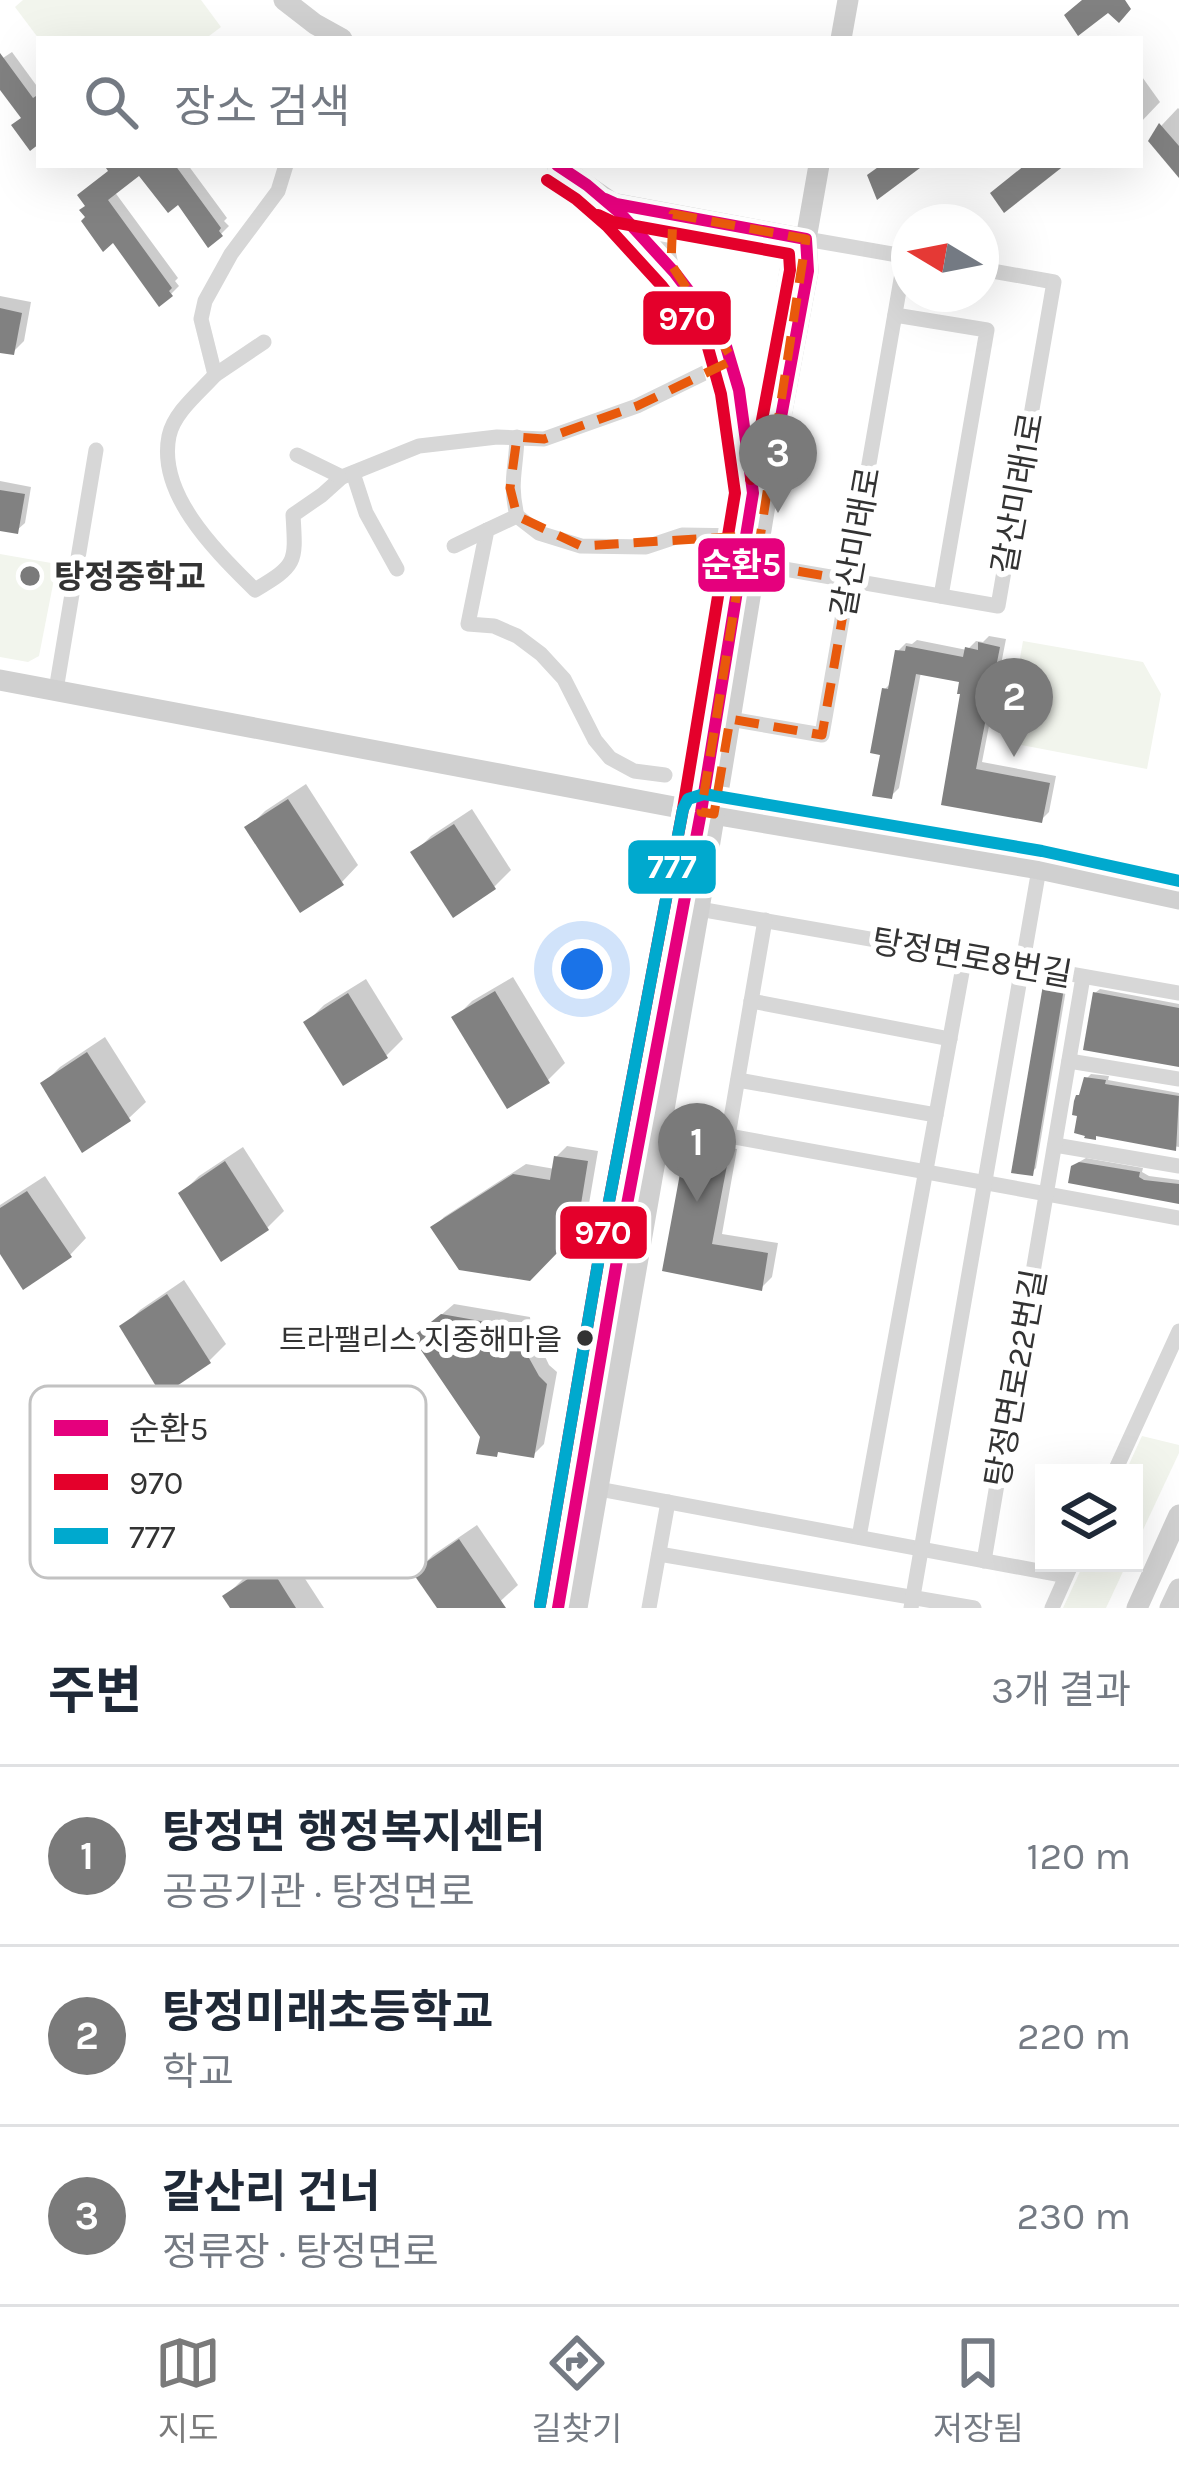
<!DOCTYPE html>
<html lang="ko">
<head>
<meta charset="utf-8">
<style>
  :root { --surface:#fff; --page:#f2f2f3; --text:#1f2937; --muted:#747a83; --line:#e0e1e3; --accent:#7a7a7a }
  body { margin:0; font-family:Karla,"Noto Sans KR",sans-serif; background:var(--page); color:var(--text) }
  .controls { position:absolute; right:36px; bottom:36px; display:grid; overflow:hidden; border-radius:0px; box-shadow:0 12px 48px #0002 }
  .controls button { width:108px; height:108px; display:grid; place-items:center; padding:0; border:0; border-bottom:3px solid var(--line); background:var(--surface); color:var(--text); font:60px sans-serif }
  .compass { position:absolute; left:891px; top:204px; width:108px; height:108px; border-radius:50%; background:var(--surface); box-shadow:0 12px 48px #0002; rotate:280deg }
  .you { position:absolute; left:582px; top:969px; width:42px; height:42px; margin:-30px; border:9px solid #fff; border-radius:50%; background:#1a73e8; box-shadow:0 0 0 18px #1a73e833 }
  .badge { display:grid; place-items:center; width:78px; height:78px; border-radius:50%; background:var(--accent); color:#fff; font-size:39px; font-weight:700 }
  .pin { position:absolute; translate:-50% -99px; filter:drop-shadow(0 3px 6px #0008) }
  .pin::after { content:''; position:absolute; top:63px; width:42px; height:36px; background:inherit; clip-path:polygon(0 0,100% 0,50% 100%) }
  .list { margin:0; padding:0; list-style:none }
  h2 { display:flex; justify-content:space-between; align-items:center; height:156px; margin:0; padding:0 48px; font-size:51px }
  h2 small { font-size:39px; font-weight:400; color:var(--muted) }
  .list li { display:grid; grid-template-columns:78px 1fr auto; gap:36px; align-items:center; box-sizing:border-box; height:180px; padding:0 48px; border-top:3px solid var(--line) }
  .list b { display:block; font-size:45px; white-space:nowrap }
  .list p { margin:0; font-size:39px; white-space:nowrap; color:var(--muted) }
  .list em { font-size:39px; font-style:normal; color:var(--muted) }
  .icon { flex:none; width:66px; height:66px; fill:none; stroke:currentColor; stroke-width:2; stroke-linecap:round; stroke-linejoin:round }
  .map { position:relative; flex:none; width:1179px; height:1608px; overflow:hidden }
  .search { position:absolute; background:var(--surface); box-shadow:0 12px 48px #0002; left:36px; right:36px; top:36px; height:132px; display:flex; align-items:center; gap:30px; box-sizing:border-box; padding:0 42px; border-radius:0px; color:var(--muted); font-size:45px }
  .sheet { height:696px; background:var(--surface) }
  nav { display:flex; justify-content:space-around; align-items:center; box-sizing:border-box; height:168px; border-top:3px solid var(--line); background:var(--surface); font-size:33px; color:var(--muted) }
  nav a { display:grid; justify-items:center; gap:6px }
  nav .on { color:var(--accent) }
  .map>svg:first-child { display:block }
  .green { fill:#f2f5ed }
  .shadow { fill:#0003 }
  .building { fill:#818181 }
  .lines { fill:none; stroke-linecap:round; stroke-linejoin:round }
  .street { stroke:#d7d7d7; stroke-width:15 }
  .secondary { stroke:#d0d0d0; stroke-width:21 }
  .bus-1-casing { stroke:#fff; stroke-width:21 }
  .bus-2-casing { stroke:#fff; stroke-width:21 }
  .bus-3-casing { stroke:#fff; stroke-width:21 }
  .bus-1 { stroke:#e5007d; stroke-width:12 }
  .bus-2 { stroke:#e4002b; stroke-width:12 }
  .bus-3 { stroke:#00a9ce; stroke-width:12 }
  .marked { fill:none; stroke:#e8590c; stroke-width:9; stroke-dasharray:24 15; stroke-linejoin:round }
  .poi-dot { fill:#7a7a7a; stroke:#fff; stroke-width:4.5 }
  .bus-dot { fill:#333; stroke:#fff; stroke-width:4.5 }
  .labels { text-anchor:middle; stroke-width:12; stroke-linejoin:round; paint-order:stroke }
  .bus-label { font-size:30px; fill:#333; stroke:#fff; text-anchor:end }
  .street-label { font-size:33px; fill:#333; stroke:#fff }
  .poi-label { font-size:33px; font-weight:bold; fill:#333; stroke:#fff; text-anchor:start }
  .key { fill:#fff; stroke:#c2c2c2; stroke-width:3 }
  .key-label { font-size:33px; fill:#333 }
  .line-badge { stroke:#fff; stroke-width:4.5 }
  .badge-label { font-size:33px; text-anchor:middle; font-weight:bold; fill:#fff }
</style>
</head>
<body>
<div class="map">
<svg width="1179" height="1608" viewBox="0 0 1179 1608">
  <rect width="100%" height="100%" fill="#fff"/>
  <g class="green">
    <polygon points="23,0 201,0 221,27 205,39 39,39 15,7"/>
    <polygon points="0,554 57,564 39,656 28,662 0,657"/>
    <polygon points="1023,641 1143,662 1161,694 1147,769 1005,742"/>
    <polygon points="1142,1436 1179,1445 1179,1453 1134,1549 1134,1473 1125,1473"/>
    <polygon points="1084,1563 1127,1563 1106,1608 1063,1608"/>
  </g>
  <g class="shadow">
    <polygon points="12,52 39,89 39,140 0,85 0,60"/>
    <polygon points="1140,74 1160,102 1140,123"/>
    <polygon points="1178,108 1179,109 1179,174 1152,141 1162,125"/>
    <polygon points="110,165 188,165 227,218 224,221 229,226 221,234 140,171 114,191 178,278 175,281 179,286 171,294 113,239 104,247"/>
    <polygon points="0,296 31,302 24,341 13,352 0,350"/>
    <polygon points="0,481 31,487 25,523 17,530 0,528"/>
    <polygon points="989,636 1006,639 982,762 1056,776 1049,812 1041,820 945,802 964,691 963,679 921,672 899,788 891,796 883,752 885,689 893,681 898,651 906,643 912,644 917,640 967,650 976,641 983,642"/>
    <polygon points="306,784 358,865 342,882 248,828 265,811"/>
    <polygon points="472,809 511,870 494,887 414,853 431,836"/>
    <polygon points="513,977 565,1063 548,1080 455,1018 472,1001"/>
    <polygon points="366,979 403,1039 386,1056 307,1022 324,1005"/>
    <polygon points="1051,982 1067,984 1036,1168 1031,1173 1046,987"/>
    <polygon points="1100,989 1179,1004 1179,1065 1095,993"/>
    <polygon points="105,1037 146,1102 129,1118 43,1084 60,1067"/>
    <polygon points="1091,1074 1109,1076 1108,1080 1179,1093 1179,1147 1098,1133 1086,1079"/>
    <polygon points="698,1142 737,1149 722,1234 778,1243 772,1277 761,1288 665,1269 687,1153"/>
    <polygon points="567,1146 598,1151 585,1227 573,1239 434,1228 444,1217 526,1164 555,1169 556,1157"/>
    <polygon points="243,1147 284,1211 267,1228 182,1193 199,1176"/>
    <polygon points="1086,1158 1143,1168 1142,1172 1149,1176 1179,1180 1179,1202 1079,1162"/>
    <polygon points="45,1176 86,1238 70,1255 0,1249 0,1205"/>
    <polygon points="184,1280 226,1344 209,1361 123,1327 140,1310"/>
    <polygon points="454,1304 530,1317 531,1327 549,1365 557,1372 544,1444 533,1455 500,1450 483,1437 427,1327"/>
    <polygon points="477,1525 518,1585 493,1608 440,1608 416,1572 433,1555"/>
    <polygon points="287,1551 324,1608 234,1608 226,1596 243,1579"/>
  </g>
  <g class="building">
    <polygon points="1082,0 1125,0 1131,9 1119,23 1108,13 1078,36 1064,15"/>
    <polygon points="0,53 33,98 39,94 39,144 30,151 11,125 21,118 0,90"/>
    <polygon points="1159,123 1179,146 1179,178 1148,141"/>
    <polygon points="104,165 175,165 221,228 219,231 223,236 208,248 178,205 168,213 139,176 108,200 172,288 169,291 173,296 159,307 113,243 103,252 81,221 85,217 79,210 85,206 77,195 108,171"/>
    <polygon points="881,165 924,165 877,200 867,175"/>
    <polygon points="1025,165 1065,165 1004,213 990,193"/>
    <polygon points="0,308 22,313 14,355 0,353"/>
    <polygon points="0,490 25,494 18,534 0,531"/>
    <polygon points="978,642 1000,647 976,769 1050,783 1042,823 941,805 960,694 957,694 959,682 916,674 892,799 872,796 880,755 870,753 882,688 888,689 895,650 905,651 906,646 963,657 965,647 978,650"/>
    <polygon points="288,799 344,885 300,913 244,827"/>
    <polygon points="454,824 496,889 453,918 410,852"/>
    <polygon points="1043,985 1064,988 1033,1176 1011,1173"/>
    <polygon points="495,991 550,1083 507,1109 451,1017"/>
    <polygon points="1093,992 1179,1008 1179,1067 1083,1050"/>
    <polygon points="348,993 388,1058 343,1086 303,1022"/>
    <polygon points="87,1052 131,1121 82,1153 40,1083"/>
    <polygon points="1084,1077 1106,1080 1105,1084 1179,1096 1176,1151 1096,1136 1096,1140 1084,1138 1085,1136 1074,1133 1077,1116 1072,1115 1074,1101 1076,1095 1079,1095"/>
    <polygon points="684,1152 728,1160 712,1244 768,1253 762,1291 662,1271"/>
    <polygon points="554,1156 588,1161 575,1241 561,1249 530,1281 459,1270 430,1227 513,1174 550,1180"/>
    <polygon points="225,1161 269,1230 221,1262 178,1193"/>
    <polygon points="1079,1162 1140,1172 1139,1177 1144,1180 1179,1184 1179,1204 1068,1183 1071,1166"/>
    <polygon points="27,1191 72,1257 23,1290 0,1254 0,1208"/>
    <polygon points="167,1294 211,1363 162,1396 119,1326"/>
    <polygon points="441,1314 520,1328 524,1349 539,1376 547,1384 534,1458 498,1452 497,1457 476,1454 480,1437 412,1337"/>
    <polygon points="459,1539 506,1608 437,1608 412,1572"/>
    <polygon points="269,1565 296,1608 230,1608 222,1596"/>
  </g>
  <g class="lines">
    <g class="street">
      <path d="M286,165L278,191L231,254L205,301L201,319L215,375C200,392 174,412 169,436C157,495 217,552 255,590C297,565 296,563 293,515L322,495L342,477L419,446L497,437L544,439L637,406L731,360"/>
      <path d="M611,205C645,237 703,298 724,339C742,376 751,452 753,493"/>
      <polyline points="806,239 909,257"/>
      <polyline points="671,265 667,246 673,214"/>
      <polyline points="895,315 987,330 941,596"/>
      <polyline points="215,375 264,342"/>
      <path d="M517,437C516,471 509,482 517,516L487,530L468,624L494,626L517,636L541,654L564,679L595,740L610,758L634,771L665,775"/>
      <polyline points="297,455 342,477"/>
      <polyline points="353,473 366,513 397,569"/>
      <polyline points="517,516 539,533 581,546 646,547 682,535 746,536"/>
      <polyline points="454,546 487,530"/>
      <polyline points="756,564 998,606 1054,282 981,269"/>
      <polyline points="56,690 96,450"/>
      <polyline points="730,719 822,735 905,256"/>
      <polyline points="699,909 1179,993"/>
      <polyline points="751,1001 950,1039"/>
      <polyline points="1069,1061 1179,1079"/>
      <polyline points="738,1080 936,1115"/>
      <polyline points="652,1122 1179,1218"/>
      <polyline points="728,1136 765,920"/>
      <polyline points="1055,1145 1179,1166"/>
      <polyline points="1114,1473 1179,1331"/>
      <polyline points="588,1487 1066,1576"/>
      <polyline points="859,1537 965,956"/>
      <polyline points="659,1554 974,1608"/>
      <polyline points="984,1561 1083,977"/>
      <polyline points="649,1608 668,1502"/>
      <polyline points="911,1608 1039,869"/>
      <polyline points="1052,1608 1072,1563"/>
    </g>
    <g class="secondary">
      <polyline points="284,0 315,24 342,39"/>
      <polyline points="841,39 848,0"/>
      <polyline points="557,165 612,203 806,239"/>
      <polyline points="755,479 792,259 806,239"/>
      <polyline points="0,680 701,812 1039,869 1179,899"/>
      <polyline points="558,1608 622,1231 700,817"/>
      <polyline points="577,1608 699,909 768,487 808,271 806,239 819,165"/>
      <polyline points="1137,1608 1179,1515"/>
      <polyline points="1170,1608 1179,1589"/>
    </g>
    <g class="bus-1-casing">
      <g id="bus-1">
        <polyline points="557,165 587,185 620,213 675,273 723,336 739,390 753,493 701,812 622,1231 558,1608"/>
        <polyline points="605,199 616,204 806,239 808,271 769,482"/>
      </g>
    </g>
    <g class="bus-2-casing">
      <g id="bus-2">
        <polyline points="598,215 613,222 789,254 790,270 751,479"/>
        <polyline points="540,1605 604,1228 683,809 735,493 721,394 707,344 661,285 607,226 576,199 547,180"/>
      </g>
    </g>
    <g class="bus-3-casing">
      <polyline id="bus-3" points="540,1605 604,1228 683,809 688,799 704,794 1042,851 1179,881"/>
    </g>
    <use href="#bus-1" class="bus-1"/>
    <use href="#bus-2" class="bus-2"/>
    <use href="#bus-3" class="bus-3"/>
  </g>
  <path class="marked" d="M673,214L806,239L756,564L849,580L822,735L730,719L714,814L701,812L746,536L581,546L517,516L510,488L517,437L544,439L637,406L733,360L671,264Z"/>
  <circle class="poi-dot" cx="30" cy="576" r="12"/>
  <circle class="bus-dot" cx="585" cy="1338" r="10"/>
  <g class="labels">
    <g class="bus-label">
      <text x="562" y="1350">트라팰리스 지중해마을</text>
    </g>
    <g class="street-label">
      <text transform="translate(1017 493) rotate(-80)" y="12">갈산미래1로</text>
      <text transform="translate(855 542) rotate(-80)" y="12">갈산미래로</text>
      <text transform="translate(972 957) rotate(10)" y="12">탕정면로8번길</text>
      <text transform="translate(1015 1378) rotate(-80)" y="12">탕정면로22번길</text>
    </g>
    <g class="poi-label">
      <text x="54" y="588">탕정중학교</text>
    </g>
  </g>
  <rect x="30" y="1386" width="396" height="192" rx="18" class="key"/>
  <rect x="54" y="1420" width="54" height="16" fill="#e5007d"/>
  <rect x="54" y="1474" width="54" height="16" fill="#e4002b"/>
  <rect x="54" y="1528" width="54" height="16" fill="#00a9ce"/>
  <g class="key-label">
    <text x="129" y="1440">순환5</text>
    <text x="129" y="1494">970</text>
    <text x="129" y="1548">777</text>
  </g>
  <g class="line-badge">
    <rect x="641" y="289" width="92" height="58" rx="12" fill="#e4002b"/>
    <rect x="696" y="536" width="91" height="58" rx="12" fill="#e5007d"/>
    <rect x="626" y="838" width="92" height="58" rx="12" fill="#00a9ce"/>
    <rect x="558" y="1204" width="91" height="57" rx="12" fill="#e4002b"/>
  </g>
  <g class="badge-label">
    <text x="687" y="330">970</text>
    <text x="741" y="576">순환5</text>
    <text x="672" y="878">777</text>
    <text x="603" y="1244">970</text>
  </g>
</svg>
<div class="controls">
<button><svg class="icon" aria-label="layers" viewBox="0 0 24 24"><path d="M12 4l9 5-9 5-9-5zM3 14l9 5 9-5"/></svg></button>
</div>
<svg class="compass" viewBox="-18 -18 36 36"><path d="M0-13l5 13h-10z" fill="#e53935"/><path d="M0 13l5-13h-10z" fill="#747a83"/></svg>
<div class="you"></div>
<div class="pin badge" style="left:697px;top:1202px">1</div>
<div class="pin badge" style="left:1014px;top:757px">2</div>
<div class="pin badge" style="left:778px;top:513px">3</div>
<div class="search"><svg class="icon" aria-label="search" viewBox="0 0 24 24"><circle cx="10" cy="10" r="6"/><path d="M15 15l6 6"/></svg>장소 검색</div>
</div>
<section class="sheet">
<h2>주변<small>3개 결과</small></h2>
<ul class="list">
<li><span class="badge">1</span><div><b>탕정면 행정복지센터</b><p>공공기관 · 탕정면로</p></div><em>120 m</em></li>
<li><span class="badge">2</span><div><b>탕정미래초등학교</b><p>학교</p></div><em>220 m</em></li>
<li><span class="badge">3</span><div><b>갈산리 건너</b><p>정류장 · 탕정면로</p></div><em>230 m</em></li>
</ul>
</section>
<nav>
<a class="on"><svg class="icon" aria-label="map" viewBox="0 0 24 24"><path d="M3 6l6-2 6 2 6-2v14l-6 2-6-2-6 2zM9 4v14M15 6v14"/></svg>지도</a>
<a><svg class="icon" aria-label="directions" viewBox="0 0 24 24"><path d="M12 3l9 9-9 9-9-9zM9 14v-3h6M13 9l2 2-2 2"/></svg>길찾기</a>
<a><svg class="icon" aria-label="saved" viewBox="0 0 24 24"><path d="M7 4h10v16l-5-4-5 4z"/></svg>저장됨</a>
</nav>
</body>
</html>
